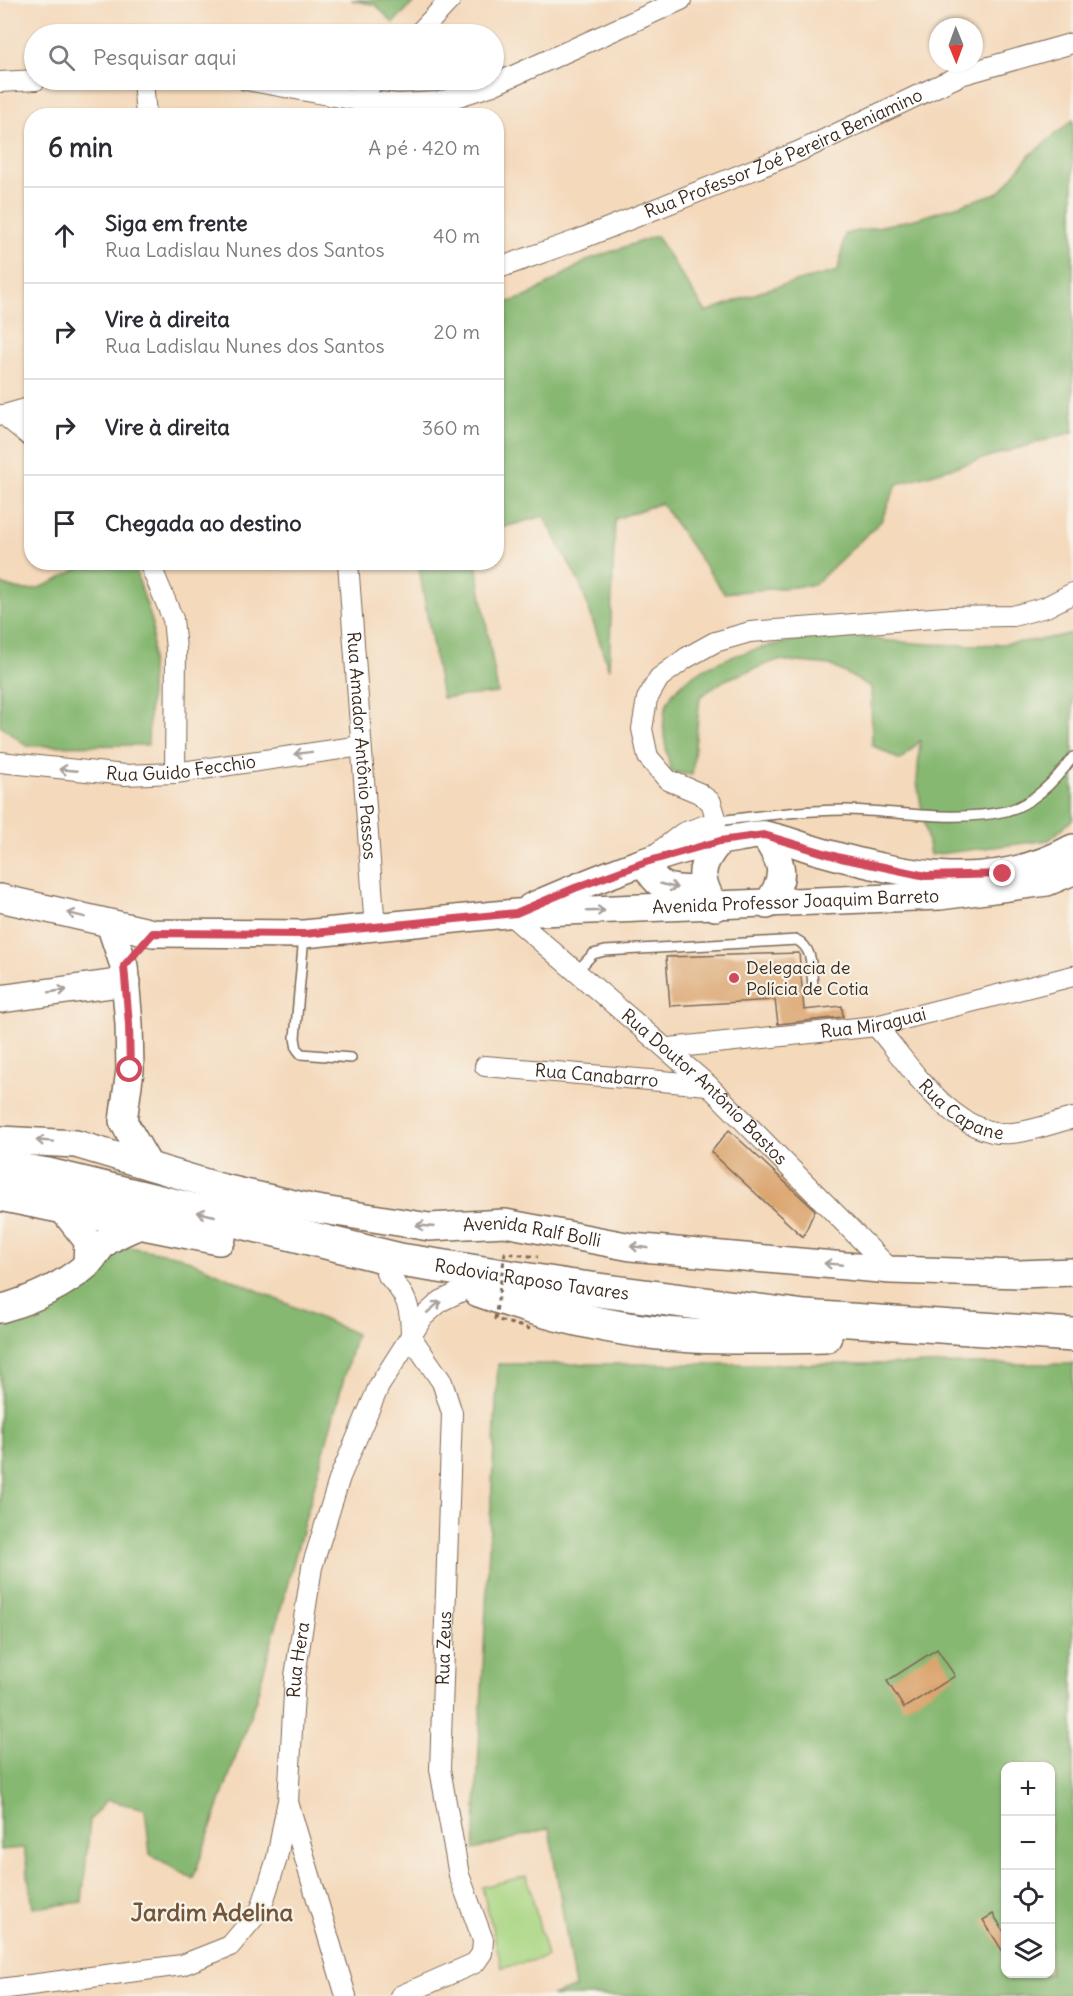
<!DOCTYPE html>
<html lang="pt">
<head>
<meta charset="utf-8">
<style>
  :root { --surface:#fff; --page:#f2f2f3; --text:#2b2b33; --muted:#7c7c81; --line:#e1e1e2 }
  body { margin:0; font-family:Delius,sans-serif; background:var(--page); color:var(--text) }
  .controls { position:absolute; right:18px; bottom:18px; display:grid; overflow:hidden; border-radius:12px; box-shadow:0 2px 4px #0004 }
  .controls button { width:54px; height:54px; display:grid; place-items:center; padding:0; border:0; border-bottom:2px solid var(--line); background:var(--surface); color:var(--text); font:30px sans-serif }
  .compass { position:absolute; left:929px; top:18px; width:54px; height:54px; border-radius:50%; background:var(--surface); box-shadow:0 2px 4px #0004; rotate:179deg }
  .stop { position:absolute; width:18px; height:18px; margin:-14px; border:4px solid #d1495b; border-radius:50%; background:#fff }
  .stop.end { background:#d1495b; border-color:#fff; box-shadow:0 2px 6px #0008 }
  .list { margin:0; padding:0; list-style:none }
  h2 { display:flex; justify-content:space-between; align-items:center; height:78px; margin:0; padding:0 24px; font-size:26px }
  h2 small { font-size:20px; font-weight:400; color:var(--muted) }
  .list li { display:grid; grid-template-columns:39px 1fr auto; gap:18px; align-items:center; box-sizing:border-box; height:96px; padding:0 24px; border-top:2px solid var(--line) }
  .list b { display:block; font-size:22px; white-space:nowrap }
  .list p { margin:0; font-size:20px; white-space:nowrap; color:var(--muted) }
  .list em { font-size:20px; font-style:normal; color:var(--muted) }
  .icon { flex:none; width:33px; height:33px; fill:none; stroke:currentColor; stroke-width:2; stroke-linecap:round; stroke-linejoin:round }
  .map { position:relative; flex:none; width:1073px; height:1996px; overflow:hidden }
  .search { position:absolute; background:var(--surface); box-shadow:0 2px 4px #0004; left:24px; top:24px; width:480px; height:66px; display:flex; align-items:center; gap:15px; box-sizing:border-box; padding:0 21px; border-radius:33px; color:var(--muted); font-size:22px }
  .panel { position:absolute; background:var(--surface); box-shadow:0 2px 4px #0004; left:24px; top:108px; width:480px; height:462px; border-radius:24px }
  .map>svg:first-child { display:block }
  .green { fill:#aad784; stroke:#728051; stroke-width:1.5 }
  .forest { fill:#87b872; stroke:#617148; stroke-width:1.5; fill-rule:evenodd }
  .building { fill:#dba56f }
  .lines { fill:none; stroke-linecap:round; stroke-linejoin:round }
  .lane-casing { stroke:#7c6755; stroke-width:12 }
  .street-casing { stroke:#7c6755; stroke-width:22 }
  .secondary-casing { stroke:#7c6755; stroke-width:30 }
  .highway-casing { stroke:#7c6755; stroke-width:36 }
  .lane { stroke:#fff; stroke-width:9 }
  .street { stroke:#fff; stroke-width:20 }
  .secondary { stroke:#fff; stroke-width:27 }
  .highway { stroke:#fff; stroke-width:33 }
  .path-bridge { stroke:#7c6755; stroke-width:3; stroke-dasharray:4.5 4.5; stroke-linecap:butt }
  .oneway { stroke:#a79f9a }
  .route { stroke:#d1495b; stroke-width:8 }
  .poi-dot { fill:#d1495b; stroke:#f7f3e8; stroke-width:2 }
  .labels { text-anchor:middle; stroke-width:4.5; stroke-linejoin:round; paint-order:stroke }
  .street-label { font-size:18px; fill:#3b2a1e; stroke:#f7f3e8 }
  .poi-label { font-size:18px; fill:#3b2a1e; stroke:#f7f3e8; text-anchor:start }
  .district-label { font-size:24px; font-weight:bold; fill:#73553a; stroke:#f7f3e8 }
</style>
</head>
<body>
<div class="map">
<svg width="1073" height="1996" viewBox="0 0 1073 1996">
  <rect width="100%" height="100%" fill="#f7f3e8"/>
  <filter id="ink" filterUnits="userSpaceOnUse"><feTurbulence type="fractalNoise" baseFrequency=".0167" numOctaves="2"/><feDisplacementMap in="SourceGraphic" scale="12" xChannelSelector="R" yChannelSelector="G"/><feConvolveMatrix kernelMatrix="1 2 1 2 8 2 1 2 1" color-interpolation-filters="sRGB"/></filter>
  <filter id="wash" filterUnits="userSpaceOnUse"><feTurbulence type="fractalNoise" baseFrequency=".008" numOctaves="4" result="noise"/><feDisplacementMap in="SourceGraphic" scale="24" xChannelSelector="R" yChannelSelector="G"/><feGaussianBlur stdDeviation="1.35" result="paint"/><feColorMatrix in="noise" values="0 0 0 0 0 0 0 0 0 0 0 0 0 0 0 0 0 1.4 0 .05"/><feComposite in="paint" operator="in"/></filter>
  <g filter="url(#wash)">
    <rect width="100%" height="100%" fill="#f4d9bb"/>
    <polygon class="green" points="527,1876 547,1957 502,1968 482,1887"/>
    <g class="forest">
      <polygon points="351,0 416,0 393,23 376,5"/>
      <polygon points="1073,120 1073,432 897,484 881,521 814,585 724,593 661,503 615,519 609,670 581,586 544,516 497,529 497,306 528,296 590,259 656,236 706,312 771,288 838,271 845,234 919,218 1000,192 1030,155"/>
      <path d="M92,562L133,563L153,624L148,745L27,746L0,725V583C36,603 60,575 92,562Z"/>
      <polygon points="418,563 476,563 498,693 442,698"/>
      <path d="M1073,633V819L1049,840L930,855L917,782L920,741L900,760L872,745L871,687L830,665L778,660L725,680L700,697L692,775L671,772C666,749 656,714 673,693C703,655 795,637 842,636C861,636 881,641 901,642C957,647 1018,647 1073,633Z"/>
      <polygon points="119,1245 179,1256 356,1334 256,1699 193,1879 150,1854 145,1809 107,1800 90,1820 82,1902 33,1908 24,1848 0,1850 0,1321"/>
      <path d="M498,1364H1073V1996H551L575,1988L549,1828L474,1850ZM1006,1766H1050V1974H1006Z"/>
    </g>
    <g id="blocks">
      <g class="building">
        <polygon points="799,953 804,1010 842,1006 843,1017 778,1024 775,1000 670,1006 666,957"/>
        <polygon points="729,1130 815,1210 803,1237 711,1152"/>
        <polygon points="937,1649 955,1676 904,1708 887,1681"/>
        <polygon points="993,1914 1005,1933 1005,1955 983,1920"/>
      </g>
    </g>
  </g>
  <g filter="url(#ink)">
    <use href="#blocks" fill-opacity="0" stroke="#7c6755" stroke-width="1.5"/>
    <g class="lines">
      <g class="lane-casing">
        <g id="lane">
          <path d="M717,821C760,816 802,810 845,810C898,811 955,823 1006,811C1034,804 1056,780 1073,757"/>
          <polyline points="304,936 295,1038 297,1049 301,1054 351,1058"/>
          <path d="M577,971L593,954L605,951L797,940C814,949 811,969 813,986"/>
        </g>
      </g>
      <g class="street-casing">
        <g id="street">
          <polyline points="418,34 450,0"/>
          <polyline points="143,80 146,116"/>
          <polyline points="246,80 356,100 398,104 440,102 493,85 681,0"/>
          <polyline points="0,82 36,80"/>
          <polyline points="356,100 375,80"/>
          <path id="s1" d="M496,269L578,240L800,151L961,75L1073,43"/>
          <polyline points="0,415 4,415 32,438"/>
          <polyline points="4,415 32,407"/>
          <polyline points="149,562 173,619 176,649 175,773"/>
          <path id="s2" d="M348,562L375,929"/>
          <path id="s3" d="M0,762L125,775L175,773L361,746"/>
          <polyline points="656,854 683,833 717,821 711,802 699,793 668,780 648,757 642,729 647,699 659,678 686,658 715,642 750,632 946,617 1013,616 1046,607 1073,593"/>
          <path id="s4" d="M509,914L708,1085L891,1270"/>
          <path id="s5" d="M876,1026C909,1064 954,1138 1011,1133C1031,1132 1053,1123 1073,1118"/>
          <path id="s6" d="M669,1048L876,1026L1073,976"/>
          <path id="s7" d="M485,1066L708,1085"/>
          <path d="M386,1273C407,1296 411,1306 411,1337"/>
          <polyline points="0,1989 182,1965 230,1946 261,1909 277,1858 287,1805"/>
          <path id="s8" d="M346,1996L288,1802L295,1676L312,1567L340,1477L379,1386L423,1317L441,1301L468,1288"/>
          <path id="s9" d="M400,1996L475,1963L482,1953L483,1940L459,1875L440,1769L452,1413L442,1382L411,1337"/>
        </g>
      </g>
      <g class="secondary-casing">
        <g id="secondary">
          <path d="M764,835C783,864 788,874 767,905"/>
          <path d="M646,863C657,893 676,889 704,890"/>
          <path id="s10" d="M0,898L153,933L304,934L516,913L940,896L1047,882L1073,871"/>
          <path d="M531,907C593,880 672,847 738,838C746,837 757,834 765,835C784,838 803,847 822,852C907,876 991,893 1073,848"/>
          <path d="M715,907C698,878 698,866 720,841"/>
          <polyline points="110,924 124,966 129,1024 130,1070 123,1121 149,1166"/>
          <polyline points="0,999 126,982"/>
          <path id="s11" d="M0,1140L76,1144L223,1188L311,1208L429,1227L505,1223L631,1247L891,1270L1020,1274L1073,1272"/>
          <polyline points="61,1207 88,1241 87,1264"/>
          <path d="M0,1309C31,1300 62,1287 87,1265C94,1258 98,1249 105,1243C116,1234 129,1230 142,1224"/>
        </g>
      </g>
      <g class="highway-casing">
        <g id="highway">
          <path id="s12" d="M0,1167L48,1175L400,1260L568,1286L805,1317L1073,1335"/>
          <polyline points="0,1194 219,1238"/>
          <path d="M479,1290C546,1314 621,1332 693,1336C737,1338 781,1337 825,1336"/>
        </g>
      </g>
      <use href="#lane" class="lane"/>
      <use href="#street" class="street"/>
      <use href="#secondary" class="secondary"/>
      <use href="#highway" class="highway"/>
      <polyline class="path-bridge" points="530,1329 495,1319 505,1253 538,1257"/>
    </g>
    <defs><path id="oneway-shaft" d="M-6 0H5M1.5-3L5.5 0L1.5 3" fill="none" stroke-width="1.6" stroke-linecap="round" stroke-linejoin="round" transform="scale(1.5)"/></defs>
    <g class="oneway">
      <use href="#oneway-shaft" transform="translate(303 753) rotate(173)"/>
      <use href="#oneway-shaft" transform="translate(68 770) rotate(-175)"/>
      <use href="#oneway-shaft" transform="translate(669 886) rotate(15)"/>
      <use href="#oneway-shaft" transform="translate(596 911) rotate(-2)"/>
      <use href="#oneway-shaft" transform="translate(76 915) rotate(-166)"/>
      <use href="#oneway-shaft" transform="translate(58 991) rotate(-8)"/>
      <use href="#oneway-shaft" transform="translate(45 1141) rotate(-176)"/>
      <use href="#oneway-shaft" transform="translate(206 1214) rotate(-167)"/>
      <use href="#oneway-shaft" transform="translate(425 1226) rotate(-174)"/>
      <use href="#oneway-shaft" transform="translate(639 1247) rotate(-174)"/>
      <use href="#oneway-shaft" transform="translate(833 1264) rotate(-175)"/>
      <use href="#oneway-shaft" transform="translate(434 1307) rotate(-40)"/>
    </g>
  </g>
  <g class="lines" filter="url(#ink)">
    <polyline class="route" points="130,1070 129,1024 124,966 153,933 304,934 516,913 575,888 646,862 720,841 764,835 841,858 926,876 1003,874"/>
  </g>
  <circle class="poi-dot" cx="734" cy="978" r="6"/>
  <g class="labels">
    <g class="street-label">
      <text dy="6" stroke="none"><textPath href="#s1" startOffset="310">Rua Professor Zoé Pereira Beniamino</textPath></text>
      <text dy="6" stroke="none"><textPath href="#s2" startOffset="184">Rua Amador Antônio Passos</textPath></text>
      <text dy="6" stroke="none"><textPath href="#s3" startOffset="182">Rua Guido Fecchio</textPath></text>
      <text dy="6" stroke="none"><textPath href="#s10" startOffset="801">Avenida Professor Joaquim Barreto</textPath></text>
      <text dy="6" stroke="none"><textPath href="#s6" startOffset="206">Rua Miraguai</textPath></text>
      <text dy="6" stroke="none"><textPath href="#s7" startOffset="112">Rua Canabarro</textPath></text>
      <text dy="6" stroke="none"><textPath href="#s4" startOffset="261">Rua Doutor Antônio Bastos</textPath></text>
      <text dy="6" stroke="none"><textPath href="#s5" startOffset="122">Rua Capane</textPath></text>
      <text dy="6" stroke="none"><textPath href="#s11" startOffset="543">Avenida Ralf Bolli</textPath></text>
      <text dy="6" stroke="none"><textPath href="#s12" startOffset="544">Rodovia Raposo Tavares</textPath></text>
      <text dy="6" stroke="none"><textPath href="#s9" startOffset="405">Rua Zeus</textPath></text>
      <text dy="6" stroke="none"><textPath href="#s8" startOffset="345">Rua Hera</textPath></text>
    </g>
    <g class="poi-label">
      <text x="746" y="974">Delegacia de<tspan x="746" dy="21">Polícia de Cotia</tspan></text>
    </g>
    <g class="district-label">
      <text x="212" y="1921">Jardim Adelina</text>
    </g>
  </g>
</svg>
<div class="controls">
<button>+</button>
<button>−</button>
<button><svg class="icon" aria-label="locate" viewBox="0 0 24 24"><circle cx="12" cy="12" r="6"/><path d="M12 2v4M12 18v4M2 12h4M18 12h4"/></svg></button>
<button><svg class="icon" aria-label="layers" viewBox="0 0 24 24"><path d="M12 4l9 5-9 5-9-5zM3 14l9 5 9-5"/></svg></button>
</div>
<svg class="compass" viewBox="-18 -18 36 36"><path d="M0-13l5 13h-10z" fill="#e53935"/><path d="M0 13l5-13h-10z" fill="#7c7c81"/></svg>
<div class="stop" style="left:130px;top:1070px"></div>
<div class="stop end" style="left:1003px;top:874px"></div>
<div class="search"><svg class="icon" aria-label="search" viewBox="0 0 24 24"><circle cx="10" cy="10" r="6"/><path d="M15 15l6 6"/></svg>Pesquisar aqui</div>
<section class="panel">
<h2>6 min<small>A pé · 420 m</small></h2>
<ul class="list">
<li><svg class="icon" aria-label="ahead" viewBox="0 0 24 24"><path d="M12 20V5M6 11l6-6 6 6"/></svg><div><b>Siga em frente</b><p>Rua Ladislau Nunes dos Santos</p></div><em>40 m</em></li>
<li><svg class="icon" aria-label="right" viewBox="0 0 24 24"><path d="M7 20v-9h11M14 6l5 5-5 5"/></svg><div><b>Vire à direita</b><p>Rua Ladislau Nunes dos Santos</p></div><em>20 m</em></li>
<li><svg class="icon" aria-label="right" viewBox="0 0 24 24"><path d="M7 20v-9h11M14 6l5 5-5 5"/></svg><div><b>Vire à direita</b></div><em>360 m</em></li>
<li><svg class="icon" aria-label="arrive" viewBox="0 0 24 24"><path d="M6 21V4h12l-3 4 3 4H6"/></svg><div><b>Chegada ao destino</b></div></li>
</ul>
</section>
</div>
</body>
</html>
